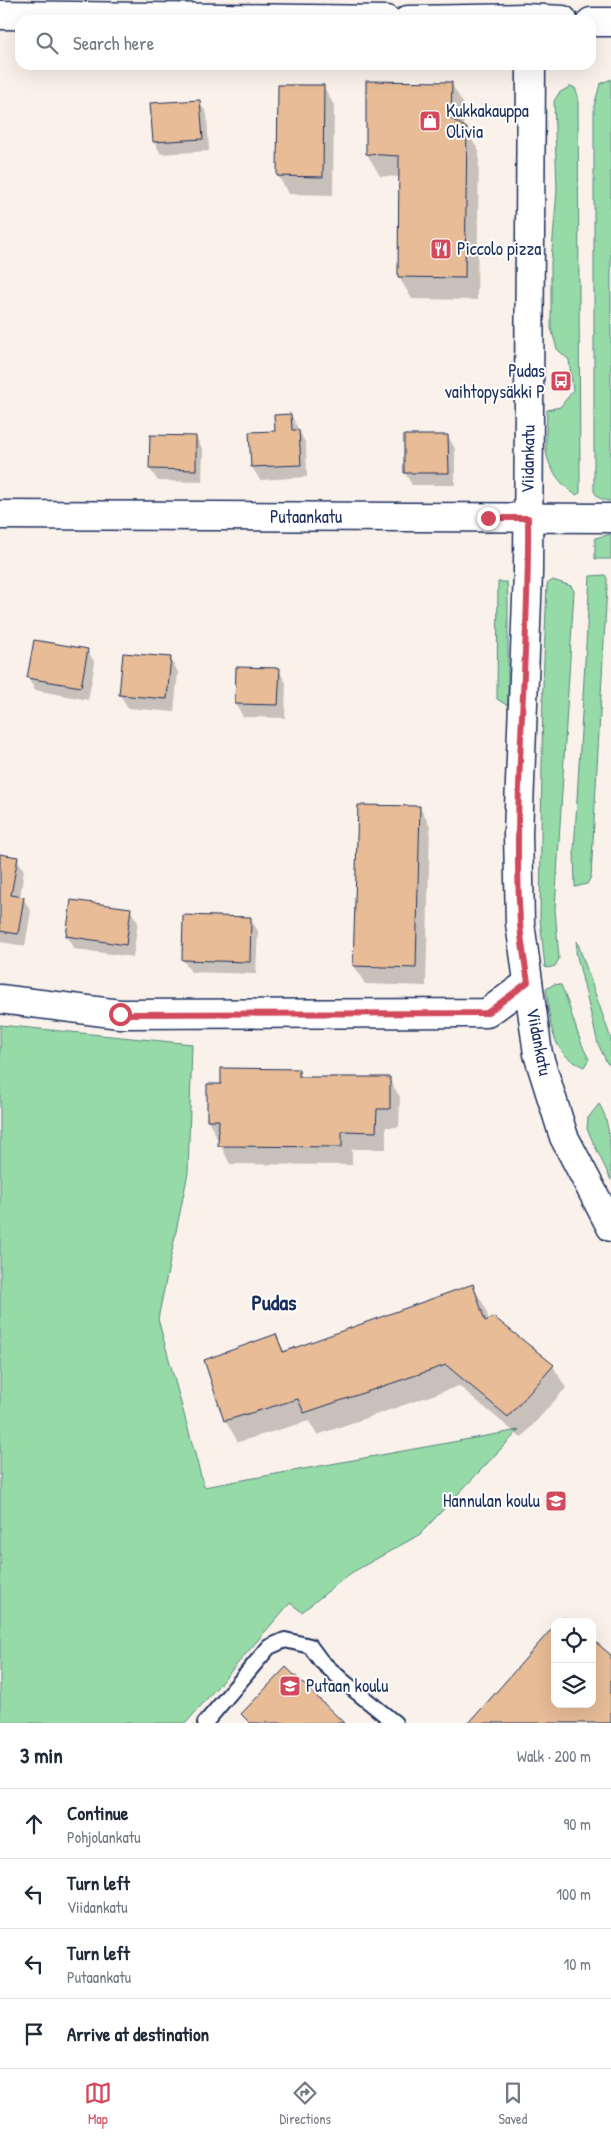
<!DOCTYPE html>
<html lang="en">
<head>
<meta charset="utf-8">
<style>
  :root { --surface:#fff; --page:#f2f2f3; --text:#1f2937; --muted:#747a83; --line:#e0e1e3; --accent:#d1495b }
  body { margin:0; font-family:"Patrick Hand",sans-serif; background:var(--page); color:var(--text) }
  .controls { position:absolute; right:15px; bottom:15px; display:grid; overflow:hidden; border-radius:10px; box-shadow:0 5px 20px #0002 }
  .controls button { width:45px; height:45px; display:grid; place-items:center; padding:0; border:0; border-bottom:1px solid var(--line); background:var(--surface); color:var(--text); font:25px sans-serif }
  .stop { position:absolute; width:15px; height:15px; margin:-11px; border:4px solid #d1495b; border-radius:50%; background:#fff }
  .stop.end { background:#d1495b; border-color:#fff; box-shadow:0 1px 5px #0008 }
  .list { margin:0; padding:0; list-style:none }
  h2 { display:flex; justify-content:space-between; align-items:center; height:65px; margin:0; padding:0 20px; font-size:21px }
  h2 small { font-size:16px; font-weight:400; color:var(--muted) }
  .list li { display:grid; grid-template-columns:32px 1fr auto; gap:15px; align-items:center; box-sizing:border-box; height:70px; padding:0 20px; border-top:1px solid var(--line) }
  .list b { display:block; font-size:19px; white-space:nowrap }
  .list p { margin:0; font-size:16px; white-space:nowrap; color:var(--muted) }
  .list em { font-size:16px; font-style:normal; color:var(--muted) }
  .icon { flex:none; width:28px; height:28px; fill:none; stroke:currentColor; stroke-width:2; stroke-linecap:round; stroke-linejoin:round }
  .map { position:relative; flex:none; width:611px; height:1723px; overflow:hidden }
  .search { position:absolute; background:var(--surface); box-shadow:0 5px 20px #0002; left:15px; right:15px; top:15px; height:55px; display:flex; align-items:center; gap:12px; box-sizing:border-box; padding:0 18px; border-radius:15px; color:var(--muted); font-size:19px }
  .sheet { height:345px; background:var(--surface) }
  nav { display:flex; justify-content:space-around; align-items:center; box-sizing:border-box; height:70px; border-top:1px solid var(--line); background:var(--surface); font-size:14px; color:var(--muted) }
  nav a { display:grid; justify-items:center; gap:2px }
  nav .on { color:var(--accent) }
  .map>svg:first-child { display:block }
  .green { fill:#96daa7; stroke:#588482 }
  .shadow { fill:#0003 }
  .building { fill:#e7bc97; stroke:#1b2f5e }
  .lines { fill:none; stroke-linecap:round; stroke-linejoin:round }
  .service-casing { stroke:#1b2f5e; stroke-width:18 }
  .minor-casing { stroke:#1b2f5e; stroke-width:31 }
  .service { stroke:#fff; stroke-width:14 }
  .minor { stroke:#fff; stroke-width:28 }
  .route { stroke:#d1495b; stroke-width:6 }
  .labels { text-anchor:middle; stroke-width:4; stroke-linejoin:round; paint-order:stroke }
  .poi-label { font-size:18px; fill:#1b2f5e; stroke:#fff; text-anchor:start }
  .street-label { font-size:18px; fill:#1b2f5e; stroke:#fff }
  .district-label { font-size:22px; font-weight:bold; fill:#1b2f5e; stroke:#fff }
</style>
</head>
<body>
<div class="map">
<svg width="611" height="1723" viewBox="0 0 611 1723">
  <rect width="100%" height="100%" fill="#faf2ea"/>
  <filter id="ink" filterUnits="userSpaceOnUse"><feTurbulence type="fractalNoise" baseFrequency=".02" numOctaves="2"/><feDisplacementMap in="SourceGraphic" scale="10" xChannelSelector="R" yChannelSelector="G"/><feConvolveMatrix kernelMatrix="1 2 1 2 8 2 1 2 1" color-interpolation-filters="sRGB"/></filter>
  <g filter="url(#ink)">
    <g class="green">
      <path d="M611,79V501C602,500 598,499 594,491V106L600,84Z"/>
      <path d="M571,86L575,88L578,96L580,486V493L576,495C562,487 547,466 546,450C545,437 547,423 547,410L560,407L573,391L569,360L557,349L551,328V262L557,190L554,101L559,93Z"/>
      <polygon points="611,534 611,559 595,559 595,538"/>
      <polygon points="605,575 607,578 607,586 591,877 587,884 575,887 574,851 590,576"/>
      <polygon points="553,580 571,586 574,591 555,909 559,959 555,966 548,968 545,967 540,919 543,685 547,584"/>
      <polygon points="498,582 507,582 508,598 508,706 497,699"/>
      <polygon points="577,941 611,1039 611,1064 607,1063 598,1044 576,952"/>
      <path d="M554,984L561,985C572,1010 576,1036 589,1059L584,1067C549,1053 551,1023 546,989Z"/>
      <polygon points="0,1025 192,1044 188,1173 158,1319 204,1487 519,1430 419,1535 351,1573 302,1612 290,1603 186,1723 0,1723"/>
      <path d="M599,1104C611,1121 611,1157 611,1180L587,1129L588,1118Z"/>
    </g>
    <g class="shadow">
      <polygon points="367,82 451,83 464,105 464,127 479,151 477,300 412,299 399,277 400,177 380,176 367,154"/>
      <polygon points="324,87 334,105 333,195 289,194 278,176"/>
      <polygon points="199,101 207,114 209,151 161,154 154,142"/>
      <polygon points="291,415 306,444 307,477 260,480 252,467 276,432"/>
      <polygon points="448,436 455,449 455,485 412,485 405,473"/>
      <polygon points="196,437 203,450 202,482 158,481 150,469"/>
      <polygon points="87,650 95,663 88,700 35,690 28,678"/>
      <polygon points="171,659 178,672 174,712 128,708 120,695"/>
      <polygon points="279,670 286,683 285,718 243,717 236,704"/>
      <polygon points="420,808 430,826 426,986 365,984 354,966"/>
      <polygon points="0,855 17,858 24,871 20,898 23,898 31,911 25,946 0,942"/>
      <polygon points="72,902 130,910 138,922 133,957 74,949 67,936"/>
      <polygon points="250,918 258,931 256,974 191,972 183,960"/>
      <polygon points="299,1070 303,1078 389,1079 400,1097 399,1127 386,1127 386,1149 352,1149 352,1165 230,1164 208,1120 208,1085 223,1085"/>
      <polygon points="472,1285 485,1307 489,1321 553,1366 566,1388 521,1438 459,1386 317,1435 309,1421 238,1442 225,1420 276,1336 285,1352"/>
      <polygon points="564,1616 570,1622 559,1622"/>
    </g>
    <g class="building">
      <polygon points="366,81 452,82 451,119 467,128 465,278 398,277 399,156 366,154"/>
      <polygon points="278,85 324,85 323,177 277,176"/>
      <polygon points="200,100 203,139 153,142 150,103"/>
      <polygon points="291,414 292,430 299,430 301,465 251,467 249,432 275,431 274,415"/>
      <polygon points="150,435 196,436 196,470 149,469"/>
      <polygon points="404,435 448,435 449,473 404,473"/>
      <polygon points="34,640 88,649 81,687 27,678"/>
      <polygon points="123,653 171,657 167,699 119,695"/>
      <polygon points="236,667 280,668 278,705 235,704"/>
      <polygon points="358,805 420,806 416,968 353,966"/>
      <polygon points="0,854 18,857 11,895 24,897 18,934 0,931"/>
      <polygon points="71,900 131,908 126,945 66,936"/>
      <polygon points="183,915 251,917 250,962 182,960"/>
      <polygon points="221,1068 299,1069 299,1077 390,1077 390,1109 377,1109 376,1132 342,1131 342,1147 218,1146 219,1120 207,1120 207,1084 221,1084"/>
      <polygon points="473,1284 485,1321 494,1317 554,1365 508,1417 446,1365 304,1413 298,1399 224,1421 204,1360 276,1334 283,1352"/>
      <polygon points="555,1625 555,1704 592,1704 592,1639 611,1655 611,1723 469,1723"/>
      <polygon points="286,1667 344,1723 250,1723 241,1714"/>
    </g>
    <g class="lines">
      <g class="service-casing">
        <polyline id="service" points="205,1723 269,1647 285,1640 310,1646 321,1661 343,1681 395,1723"/>
      </g>
      <g class="minor-casing">
        <g id="minor">
          <polyline points="0,15 387,20"/>
          <polyline points="408,20 525,18 563,20"/>
          <polyline points="591,22 611,22"/>
          <polyline points="531,65 528,573 518,834 520,923 538,1054 564,1137 611,1227"/>
          <polyline points="0,515 611,518"/>
          <polyline points="0,999 120,1014 487,1013 528,983"/>
        </g>
      </g>
      <use href="#service" class="service"/>
      <use href="#minor" class="minor"/>
    </g>
  </g>
  <g class="lines" filter="url(#ink)">
    <path class="route" d="M120,1014L487,1013L528,982C525,963 521,942 520,922C512,788 530,653 528,518H488"/>
  </g>
  <defs>
    <g id="shop-square" transform="scale(1.125)"><rect x="-9" y="-9" width="18" height="18" rx="4" fill="#d1495b" stroke="#fff"/><path d="M-5-2.5h2.3a2.7 3.5 0 0 1 5.4 0H5L5.5 6h-11ZM-1.5-2.5h3a1.5 2.3 0 0 0-3 0Z" fill="#fff"/></g>
    <g id="restaurant-square" transform="scale(1.125)"><rect x="-9" y="-9" width="18" height="18" rx="4" fill="#d1495b" stroke="#fff"/><path d="M-5-6h1v4h1v-4h1v4h1v-4h1v5L-1.5 .5V6h-2V.5L-5-1ZM5-6V6H3V1.5H1.5Q1.5-4 5-6Z" fill="#fff"/></g>
    <g id="bus-square" transform="scale(1.125)"><rect x="-9" y="-9" width="18" height="18" rx="4" fill="#d1495b" stroke="#fff"/><path d="M-5-6H5V4H4V6H2V4H-2V6H-4V4H-5ZM-3.5-4V0h7V-4ZM-3.5 1.2v1.5H-2V1.2ZM2 1.2v1.5H3.5V1.2Z" fill="#fff"/></g>
    <g id="school-square" transform="scale(1.125)"><rect x="-9" y="-9" width="18" height="18" rx="4" fill="#d1495b" stroke="#fff"/><path d="M0-5L7-2L0 1L-7-2ZM-4 1L0 2.5L4 1V4Q0 6-4 4Z" fill="#fff"/></g>
  </defs>
  <g fill-rule="evenodd">
    <use href="#shop-square" x="430" y="121"/>
    <use href="#restaurant-square" x="441" y="249"/>
    <use href="#bus-square" x="561" y="381"/>
    <use href="#school-square" x="556" y="1501"/>
    <use href="#school-square" x="290" y="1686"/>
  </g>
  <g class="labels">
    <g class="poi-label">
      <text x="446" y="117">Kukkakauppa<tspan x="446" dy="21">Olivia</tspan></text>
      <text x="457" y="255">Piccolo pizza</text>
      <text x="545" y="377" text-anchor="end">Pudas<tspan x="545" dy="21">vaihtopysäkki P</tspan></text>
      <text x="540" y="1507" text-anchor="end">Hannulan koulu</text>
      <text x="306" y="1692">Putaan koulu</text>
    </g>
    <g class="street-label">
      <text transform="translate(528 459) rotate(-89)" y="6">Viidankatu</text>
      <text x="306" y="523">Putaankatu</text>
      <text transform="translate(539 1042) rotate(79)" y="6">Viidankatu</text>
    </g>
    <g class="district-label">
      <text x="274" y="1310">Pudas</text>
    </g>
  </g>
</svg>
<div class="controls">
<button><svg class="icon" aria-label="locate" viewBox="0 0 24 24"><circle cx="12" cy="12" r="6"/><path d="M12 2v4M12 18v4M2 12h4M18 12h4"/></svg></button>
<button><svg class="icon" aria-label="layers" viewBox="0 0 24 24"><path d="M12 4l9 5-9 5-9-5zM3 14l9 5 9-5"/></svg></button>
</div>
<div class="stop" style="left:120px;top:1014px"></div>
<div class="stop end" style="left:488px;top:518px"></div>
<div class="search"><svg class="icon" aria-label="search" viewBox="0 0 24 24"><circle cx="10" cy="10" r="6"/><path d="M15 15l6 6"/></svg>Search here</div>
</div>
<section class="sheet">
<h2>3 min<small>Walk · 200 m</small></h2>
<ul class="list">
<li><svg class="icon" aria-label="ahead" viewBox="0 0 24 24"><path d="M12 20V5M6 11l6-6 6 6"/></svg><div><b>Continue</b><p>Pohjolankatu</p></div><em>90 m</em></li>
<li><svg class="icon" aria-label="left" viewBox="0 0 24 24"><path d="M17 20v-9H6M10 6l-5 5 5 5"/></svg><div><b>Turn left</b><p>Viidankatu</p></div><em>100 m</em></li>
<li><svg class="icon" aria-label="left" viewBox="0 0 24 24"><path d="M17 20v-9H6M10 6l-5 5 5 5"/></svg><div><b>Turn left</b><p>Putaankatu</p></div><em>10 m</em></li>
<li><svg class="icon" aria-label="arrive" viewBox="0 0 24 24"><path d="M6 21V4h12l-3 4 3 4H6"/></svg><div><b>Arrive at destination</b></div></li>
</ul>
</section>
<nav>
<a class="on"><svg class="icon" aria-label="map" viewBox="0 0 24 24"><path d="M3 6l6-2 6 2 6-2v14l-6 2-6-2-6 2zM9 4v14M15 6v14"/></svg>Map</a>
<a><svg class="icon" aria-label="directions" viewBox="0 0 24 24"><path d="M12 3l9 9-9 9-9-9zM9 14v-3h6M13 9l2 2-2 2"/></svg>Directions</a>
<a><svg class="icon" aria-label="saved" viewBox="0 0 24 24"><path d="M7 4h10v16l-5-4-5 4z"/></svg>Saved</a>
</nav>
</body>
</html>
